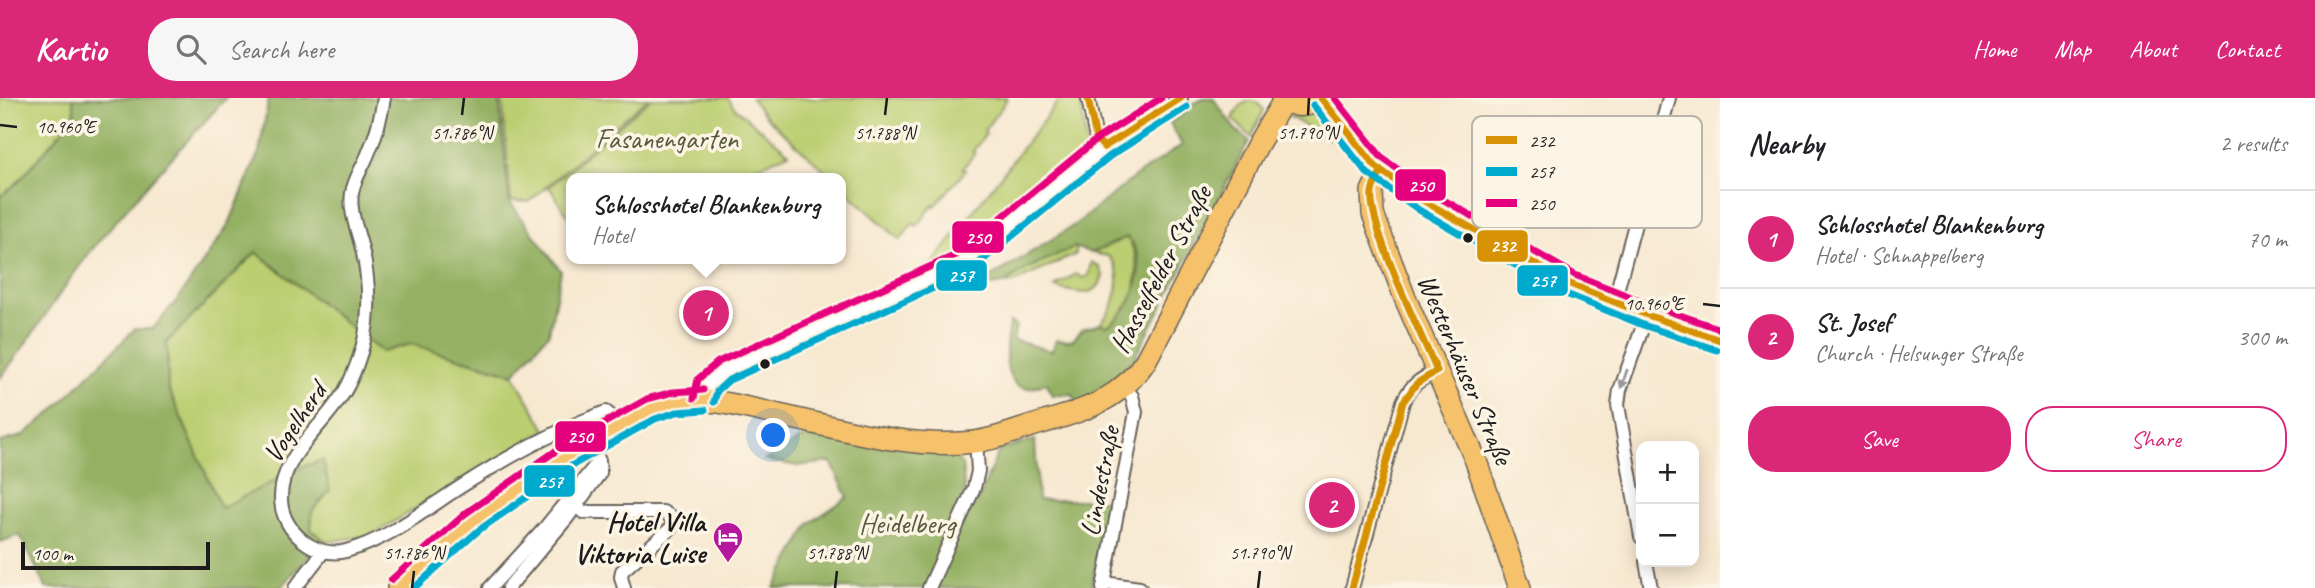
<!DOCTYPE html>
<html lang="en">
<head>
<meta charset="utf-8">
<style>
  :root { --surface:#fff; --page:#f6f6f6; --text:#202124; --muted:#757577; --line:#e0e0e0; --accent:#db2777 }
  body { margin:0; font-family:Caveat,sans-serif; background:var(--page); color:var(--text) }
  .controls { position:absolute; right:21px; bottom:21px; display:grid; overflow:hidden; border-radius:14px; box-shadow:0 4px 18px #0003 }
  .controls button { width:63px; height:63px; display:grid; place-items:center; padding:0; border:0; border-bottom:2px solid var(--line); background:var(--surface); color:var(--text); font:35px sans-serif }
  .scale { position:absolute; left:21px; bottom:18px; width:189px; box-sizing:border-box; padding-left:7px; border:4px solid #1c1c1c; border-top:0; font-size:19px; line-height:24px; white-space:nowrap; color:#1c1c1c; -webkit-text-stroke:5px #fcf5e5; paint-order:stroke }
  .you { position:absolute; left:774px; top:338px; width:24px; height:24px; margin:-18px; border:5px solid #fff; border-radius:50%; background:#1a73e8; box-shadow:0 0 0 10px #1a73e833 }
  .badge { display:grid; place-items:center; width:46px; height:46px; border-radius:50%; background:var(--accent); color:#fff; font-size:23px; font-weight:700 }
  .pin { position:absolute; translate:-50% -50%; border:4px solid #fff; box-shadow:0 2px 7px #0006 }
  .popup { position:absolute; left:566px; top:75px; width:280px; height:91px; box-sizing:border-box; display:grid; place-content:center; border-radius:14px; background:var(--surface); filter:drop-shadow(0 2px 5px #0005); font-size:23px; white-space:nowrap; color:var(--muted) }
  .popup b { font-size:26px; color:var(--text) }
  .popup::after { content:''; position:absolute; left:50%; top:100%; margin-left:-14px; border:14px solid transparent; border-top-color:var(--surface) }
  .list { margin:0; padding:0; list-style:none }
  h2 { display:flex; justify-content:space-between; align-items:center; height:91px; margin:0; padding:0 28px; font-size:30px }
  h2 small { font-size:23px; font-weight:400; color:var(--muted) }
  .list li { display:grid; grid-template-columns:46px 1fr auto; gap:21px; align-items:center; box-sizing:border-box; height:98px; padding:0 28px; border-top:2px solid var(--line) }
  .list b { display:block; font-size:26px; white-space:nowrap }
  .list p { margin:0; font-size:23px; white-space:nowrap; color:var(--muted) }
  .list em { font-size:23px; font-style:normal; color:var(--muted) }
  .actions { display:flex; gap:14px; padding:21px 28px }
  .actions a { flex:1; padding:16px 0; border:2px solid var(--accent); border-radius:28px; text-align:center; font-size:24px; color:var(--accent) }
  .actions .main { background:var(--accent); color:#fff }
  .icon { flex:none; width:38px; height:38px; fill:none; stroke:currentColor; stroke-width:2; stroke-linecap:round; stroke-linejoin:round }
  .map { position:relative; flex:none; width:1720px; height:490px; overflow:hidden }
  header { display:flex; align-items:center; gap:42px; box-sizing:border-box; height:98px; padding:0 35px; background:var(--accent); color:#fff }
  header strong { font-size:33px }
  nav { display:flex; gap:38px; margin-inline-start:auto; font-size:24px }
  .search { width:490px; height:63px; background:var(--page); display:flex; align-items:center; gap:18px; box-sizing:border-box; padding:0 24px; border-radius:28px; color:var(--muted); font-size:26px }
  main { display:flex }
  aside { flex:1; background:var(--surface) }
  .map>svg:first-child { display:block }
  .green { fill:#bbce71; stroke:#6c7546; stroke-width:2 }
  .forest { fill:#94b163; stroke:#586640; stroke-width:2 }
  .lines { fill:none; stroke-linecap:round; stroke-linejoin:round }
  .street-casing { stroke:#69635b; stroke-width:16 }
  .secondary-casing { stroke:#69635b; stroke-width:21 }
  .primary-casing { stroke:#69635b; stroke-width:24 }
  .street { stroke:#fff; stroke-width:12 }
  .secondary { stroke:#fbe6c4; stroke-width:18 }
  .primary { stroke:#f5c16b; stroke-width:21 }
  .bus-1-casing { stroke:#fcf5e5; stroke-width:12 }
  .bus-2-casing { stroke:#fcf5e5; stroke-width:12 }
  .bus-3-casing { stroke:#fcf5e5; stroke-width:12 }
  .bus-1 { stroke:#d69104; stroke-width:7 }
  .bus-2 { stroke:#00a9ce; stroke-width:7 }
  .bus-3 { stroke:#e5007d; stroke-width:7 }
  .oneway { fill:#999 }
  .ticks { fill:none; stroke:#1c1c1c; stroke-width:2.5 }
  .bus-dot { fill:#1c1c1c; stroke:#fcf5e5; stroke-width:2.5 }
  .labels { text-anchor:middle; stroke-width:7; stroke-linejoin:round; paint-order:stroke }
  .park-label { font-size:28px; fill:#545a3a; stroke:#fcf5e5 }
  .street-label { font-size:28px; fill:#1c1c1c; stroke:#fcf5e5 }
  .poi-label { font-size:28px; font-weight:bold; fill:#1c1c1c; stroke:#fcf5e5; text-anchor:end }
  .key { fill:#fcf5e5; stroke:#b9b4a9; stroke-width:2 }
  .key-label { font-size:19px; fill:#1c1c1c }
  .ticks-label { font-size:18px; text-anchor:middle; fill:#1c1c1c; stroke:#fcf5e5; stroke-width:7; stroke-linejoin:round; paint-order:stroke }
  .line-badge { stroke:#fcf5e5; stroke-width:2.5 }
  .badge-label { font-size:19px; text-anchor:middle; font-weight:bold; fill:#fff }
</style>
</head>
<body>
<header>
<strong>Kartio</strong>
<div class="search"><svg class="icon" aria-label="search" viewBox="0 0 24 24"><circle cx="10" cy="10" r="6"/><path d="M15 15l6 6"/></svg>Search here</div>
<nav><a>Home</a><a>Map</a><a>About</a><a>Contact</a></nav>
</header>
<main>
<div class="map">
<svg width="1720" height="490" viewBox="0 0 1720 490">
  <rect width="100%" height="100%" fill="#fcf5e5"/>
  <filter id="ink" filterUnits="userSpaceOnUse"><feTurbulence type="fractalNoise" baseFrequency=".0143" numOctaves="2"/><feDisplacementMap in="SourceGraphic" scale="14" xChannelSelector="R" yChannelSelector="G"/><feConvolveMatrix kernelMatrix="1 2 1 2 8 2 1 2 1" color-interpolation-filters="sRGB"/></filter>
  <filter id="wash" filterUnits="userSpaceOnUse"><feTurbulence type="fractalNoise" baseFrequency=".00686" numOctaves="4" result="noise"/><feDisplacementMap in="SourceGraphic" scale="28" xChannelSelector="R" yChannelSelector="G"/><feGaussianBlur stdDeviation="1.57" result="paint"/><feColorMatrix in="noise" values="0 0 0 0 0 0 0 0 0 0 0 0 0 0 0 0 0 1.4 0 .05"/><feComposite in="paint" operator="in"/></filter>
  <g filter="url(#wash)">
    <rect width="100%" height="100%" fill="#f7e8d0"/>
    <g class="green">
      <polygon points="0,0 73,0 75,18 18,84 0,99"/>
      <polygon points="502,0 648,0 529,104 511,103"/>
      <polygon points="651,0 728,0 734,9 789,55 732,80 571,80 571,122 549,89"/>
      <polygon points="751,0 1008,0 984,33 986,36 973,53 975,55 963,70 966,72 935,108 933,107 917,128 913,125 900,142 841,88 841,80 833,80 765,18"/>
      <polygon points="1061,0 1080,0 1087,52 960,158 933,170 934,164"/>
      <path d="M1252,3L1258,5L1264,12L1251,39L1233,21C1237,12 1240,4 1252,3Z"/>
      <path d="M1306,14C1320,17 1332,23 1335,37L1329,41L1290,19Z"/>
      <circle cx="1493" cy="82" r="13"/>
      <path d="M1126,139C1147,162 1136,226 1103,228L1100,226C1116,208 1127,177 1108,158L1092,155Z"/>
      <polygon points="1074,148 1076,149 1076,156 1013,185 1003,186 1028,170"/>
      <polygon points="256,154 382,254 411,246 513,276 546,332 372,437 327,444 311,432 312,413 304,368 221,411 168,290 167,244"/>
      <path d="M1091,164L1099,169L1103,177C1098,203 1073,194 1054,189L1076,176L1083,180L1088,178Z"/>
    </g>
    <g class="forest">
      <path d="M73,0H226C182,49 136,98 94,149C60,191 34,238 0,280V99L18,84L75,18Z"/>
      <polygon points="269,0 499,0 509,103 561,173 549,235 514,276 411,246 382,254 256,154 167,244 168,290 221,410 304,368 323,362 330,393 312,413 311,432 327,444 310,456 281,490 46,490 20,437 0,444 0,344 22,338 50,316 135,231 153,231 181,197 229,126 259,54"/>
      <path d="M1204,0H1213L1235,31L1249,43L1134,261L1107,290L1078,306L1073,296L1052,297L1047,285C1042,286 1036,289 1031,290C999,293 1005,242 1010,224L1016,228L1013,242L1052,253L1056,242C1076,244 1071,243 1083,231L1100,226L1108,228C1134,210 1151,166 1127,139L1092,155L1074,149L1028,170L1003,186L992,188L982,185L1076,126L1136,78L1182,47L1170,25L1188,13V8Z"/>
      <polygon points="814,333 953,355 962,367 965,395 979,400 999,352 1035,342 1038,402 1109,402 1091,490 774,490 810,425 848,399 831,364 798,368 765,362"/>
    </g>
  </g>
  <g filter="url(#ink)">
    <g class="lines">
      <g class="street-casing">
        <g id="street">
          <path d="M384,0C381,19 376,38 368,56C363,69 354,81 352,95C349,114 358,133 362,151C371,188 371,230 357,266C352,279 347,292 338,303C318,333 279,362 281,402C282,433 315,461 346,453C389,442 428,409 465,386C509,358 557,332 606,314L621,326"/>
          <polyline points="1088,0 1096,41 1104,49"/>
          <polyline points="1614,204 1669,0"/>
          <polyline points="704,302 707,287 723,273 962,166 1104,49 1181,0"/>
          <polyline points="577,408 583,414 663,414 673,420 674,425 670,431 622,473 621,479 624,490"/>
          <polyline points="1641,439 1618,307 1620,292 1647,217"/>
          <polyline points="1646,464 1651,490"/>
          <polyline points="1104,485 1140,490"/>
          <polyline points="295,490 323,454"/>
          <polyline points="490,490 544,431 599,363"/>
          <polyline points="508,490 567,420 600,375 599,363 590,344"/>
          <polyline points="929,490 974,390 978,373 976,343"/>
          <polyline points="1103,490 1136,314 1132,298 1124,289"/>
          <path d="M1352,490L1403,304C1410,287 1421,281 1437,273"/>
        </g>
      </g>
      <g class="secondary-casing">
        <path id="secondary" d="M1381,74C1440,115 1504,154 1570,186C1618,209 1670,224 1720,242"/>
      </g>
      <g class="primary-casing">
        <g id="primary">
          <path d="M1282,0C1295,10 1307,10 1320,0"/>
          <path d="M1321,0C1344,22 1357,52 1381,74L1372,93L1373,116L1405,200L1476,363L1520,490"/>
          <path d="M398,490C460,429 530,378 605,335C626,323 648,309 672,304C711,297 753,312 792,320C850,333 914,351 974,344C999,341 1022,330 1045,324C1087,312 1122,300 1146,262L1258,46L1284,2"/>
        </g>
      </g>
      <use href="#street" class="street"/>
      <use href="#secondary" class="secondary"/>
      <use href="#primary" class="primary"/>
      <g class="bus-1-casing">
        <g id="bus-1">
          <polyline points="1088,0 1096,41 1104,49"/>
          <polyline points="1321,0 1375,68 1424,103 1570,186 1647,217 1720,242"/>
          <polyline points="1104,49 1181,0"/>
          <path d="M1381,74C1378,80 1373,87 1372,94C1367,125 1422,239 1437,273"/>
          <polyline points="1352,490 1403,304 1417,285 1437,273"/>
        </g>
      </g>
      <g class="bus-2-casing">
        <g id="bus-2">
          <polyline points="1313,7 1367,75 1419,112 1566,196 1643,227 1717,252"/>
          <polyline points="714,304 717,293 729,282 967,175 1110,58 1187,9"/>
          <polyline points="414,490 479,432 571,368 655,321 677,314 705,312"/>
        </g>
      </g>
      <g class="bus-3-casing">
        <g id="bus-3">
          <polyline points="1335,0 1382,60 1430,94 1575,177 1651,207 1720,231"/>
          <polyline points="694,300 698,281 718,264 956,157 1097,41 1161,0"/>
          <polyline points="391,482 466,415 560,350 647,301 673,294 703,292"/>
        </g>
      </g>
      <use href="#bus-1" class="bus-1"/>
      <use href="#bus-2" class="bus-2"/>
      <use href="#bus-3" class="bus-3"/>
    </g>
    <defs><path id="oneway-solid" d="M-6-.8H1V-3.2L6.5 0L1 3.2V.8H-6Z" transform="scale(1.75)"/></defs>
    <use class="oneway" href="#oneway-solid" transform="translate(1624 281) rotate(109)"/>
  </g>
  <path class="ticks" d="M462,17L464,0M885,17L887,0M1308,17L1309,0M0,27L17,29M1703,206L1720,208M412,490L414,473M835,490L837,473M1258,490L1260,473"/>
  <defs>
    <g id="hotel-pin" transform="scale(1.575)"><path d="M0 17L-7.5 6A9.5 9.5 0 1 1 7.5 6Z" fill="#b5179e" stroke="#fcf5e5"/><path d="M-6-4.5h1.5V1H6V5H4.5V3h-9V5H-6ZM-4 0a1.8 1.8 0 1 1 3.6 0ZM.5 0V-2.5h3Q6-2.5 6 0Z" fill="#fff"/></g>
  </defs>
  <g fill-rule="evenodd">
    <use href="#hotel-pin" x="728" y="439"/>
  </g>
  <g class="bus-dot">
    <circle cx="1468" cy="140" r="6"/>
    <circle cx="765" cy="266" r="6"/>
  </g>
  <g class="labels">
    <g class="park-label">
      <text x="667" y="50">Fasanengarten</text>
      <text x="907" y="435">Heidelberg</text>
    </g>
    <g class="street-label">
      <text transform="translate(1160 171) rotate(-62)" y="10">Hasselfelder Straße</text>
      <text transform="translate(1466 271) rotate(67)" y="10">Westerhäuser Straße</text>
      <text transform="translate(294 324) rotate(-56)" y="10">Vogelherd</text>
      <text transform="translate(1099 383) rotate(-79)" y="10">Lindestraße</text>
    </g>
    <g class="poi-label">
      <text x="705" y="433">Hotel Villa<tspan x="705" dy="32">Viktoria Luise</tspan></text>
    </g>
  </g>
  <rect x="1472" y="18" width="230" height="112" rx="10" class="key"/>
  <rect x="1486" y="38" width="31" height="8" fill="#d69104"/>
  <rect x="1486" y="69" width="31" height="9" fill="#00a9ce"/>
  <rect x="1486" y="101" width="31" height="8" fill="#e5007d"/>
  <g class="key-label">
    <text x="1529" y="49">232</text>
    <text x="1529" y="80">257</text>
    <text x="1529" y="112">250</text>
  </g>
  <g class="ticks-label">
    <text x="66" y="35">10.960°E</text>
    <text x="462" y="41">51.786°N</text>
    <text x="885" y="41">51.788°N</text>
    <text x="1308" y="41">51.790°N</text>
    <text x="1654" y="212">10.960°E</text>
    <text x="414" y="461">51.786°N</text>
    <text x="837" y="461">51.788°N</text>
    <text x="1260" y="461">51.790°N</text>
  </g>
  <g class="line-badge">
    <rect x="1394" y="70" width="53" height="34" rx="7" fill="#e5007d"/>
    <rect x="951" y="122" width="54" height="34" rx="7" fill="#e5007d"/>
    <rect x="1476" y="131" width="53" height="34" rx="7" fill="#d69104"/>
    <rect x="935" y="161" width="53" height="33" rx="7" fill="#00a9ce"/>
    <rect x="1516" y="166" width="53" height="33" rx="7" fill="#00a9ce"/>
    <rect x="554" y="322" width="53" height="33" rx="7" fill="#e5007d"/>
    <rect x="523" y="366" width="53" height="34" rx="7" fill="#00a9ce"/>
  </g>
  <g class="badge-label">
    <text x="1421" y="94">250</text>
    <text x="978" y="146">250</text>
    <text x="1503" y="154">232</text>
    <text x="961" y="184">257</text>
    <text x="1543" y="189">257</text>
    <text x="580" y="345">250</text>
    <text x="550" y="390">257</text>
  </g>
</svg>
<div class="controls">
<button>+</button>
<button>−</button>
</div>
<div class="scale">100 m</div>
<div class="you"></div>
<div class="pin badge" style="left:706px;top:215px">1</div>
<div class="popup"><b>Schlosshotel Blankenburg</b>Hotel</div>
<div class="pin badge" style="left:1332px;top:407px">2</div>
</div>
<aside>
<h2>Nearby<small>2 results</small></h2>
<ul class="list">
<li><span class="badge">1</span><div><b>Schlosshotel Blankenburg</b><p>Hotel · Schnappelberg</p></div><em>70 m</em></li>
<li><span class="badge">2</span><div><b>St. Josef</b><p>Church · Helsunger Straße</p></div><em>300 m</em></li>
</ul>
<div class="actions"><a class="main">Save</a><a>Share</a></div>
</aside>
</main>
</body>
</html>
